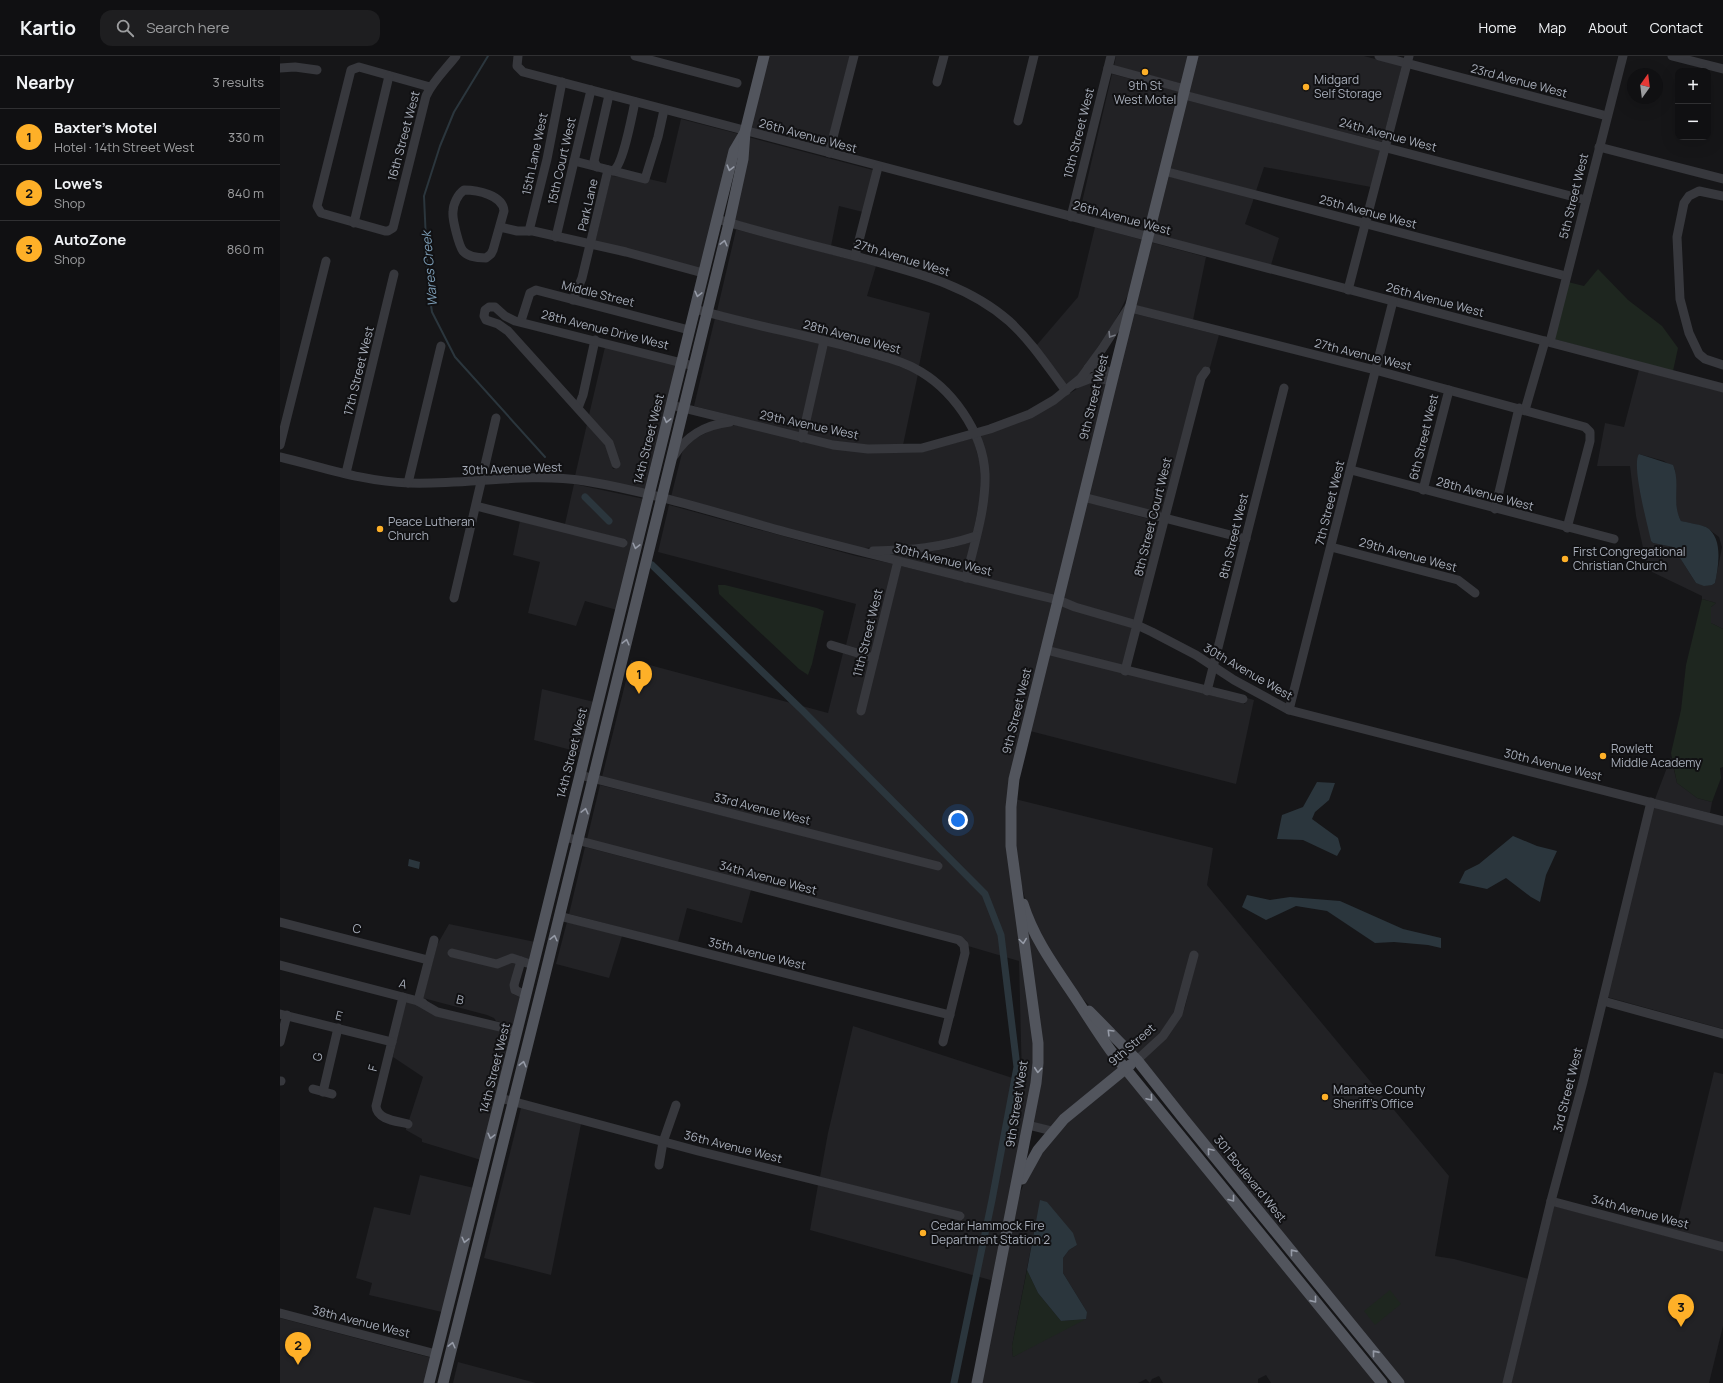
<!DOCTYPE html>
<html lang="en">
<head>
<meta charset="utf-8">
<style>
  :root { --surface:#101012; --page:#1e1e20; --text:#f1f3f6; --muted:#9c9d9f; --line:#303032; --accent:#feb028 }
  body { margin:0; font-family:Manrope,sans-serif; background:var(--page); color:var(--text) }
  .controls { position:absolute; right:12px; top:12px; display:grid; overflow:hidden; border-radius:8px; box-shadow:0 4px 16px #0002 }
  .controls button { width:36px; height:36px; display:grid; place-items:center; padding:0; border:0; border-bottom:1px solid var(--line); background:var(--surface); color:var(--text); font:20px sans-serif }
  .compass { position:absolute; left:1347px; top:12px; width:36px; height:36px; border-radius:50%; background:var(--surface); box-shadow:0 4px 16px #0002; rotate:14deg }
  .you { position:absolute; left:678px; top:764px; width:14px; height:14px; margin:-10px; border:3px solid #fff; border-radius:50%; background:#1a73e8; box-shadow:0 0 0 6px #1a73e833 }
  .badge { display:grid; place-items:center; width:26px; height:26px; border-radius:50%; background:var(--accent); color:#111; font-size:13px; font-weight:700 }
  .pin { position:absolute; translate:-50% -33px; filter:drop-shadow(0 1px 2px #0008) }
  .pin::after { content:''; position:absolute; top:21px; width:14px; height:12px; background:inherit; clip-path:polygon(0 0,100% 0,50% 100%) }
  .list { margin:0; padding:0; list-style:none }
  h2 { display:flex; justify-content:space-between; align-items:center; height:52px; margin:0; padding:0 16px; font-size:17px }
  h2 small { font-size:13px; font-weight:400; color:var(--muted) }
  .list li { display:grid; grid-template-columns:26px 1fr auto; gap:12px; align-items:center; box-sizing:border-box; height:56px; padding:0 16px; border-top:1px solid var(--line) }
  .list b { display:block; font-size:15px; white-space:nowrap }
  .list p { margin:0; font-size:13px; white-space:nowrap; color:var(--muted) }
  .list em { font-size:13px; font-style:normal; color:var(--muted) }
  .icon { flex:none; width:22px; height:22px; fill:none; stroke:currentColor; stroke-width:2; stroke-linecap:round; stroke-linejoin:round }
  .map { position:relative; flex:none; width:1443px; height:1327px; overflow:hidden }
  header { display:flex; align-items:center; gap:24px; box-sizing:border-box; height:56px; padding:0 20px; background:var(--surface); border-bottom:1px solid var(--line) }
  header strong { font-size:19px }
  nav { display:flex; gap:22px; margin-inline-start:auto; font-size:14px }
  .search { width:280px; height:36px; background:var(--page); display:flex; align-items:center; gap:10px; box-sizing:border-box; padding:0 14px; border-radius:12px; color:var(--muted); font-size:15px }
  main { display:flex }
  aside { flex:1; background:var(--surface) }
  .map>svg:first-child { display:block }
  .built { fill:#222225; fill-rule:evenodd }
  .green { fill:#1e261f }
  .water { fill:#2b363d }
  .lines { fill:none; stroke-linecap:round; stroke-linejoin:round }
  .stream { stroke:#2b363d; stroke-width:2 }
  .canal { stroke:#2b363d; stroke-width:7 }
  .minor { stroke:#37383d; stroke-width:9 }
  .major { stroke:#52555d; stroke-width:11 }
  .oneway { stroke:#969ba7 }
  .oneway2 { stroke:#757881 }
  .poi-dot { fill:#feb028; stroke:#111113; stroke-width:1.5 }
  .labels { text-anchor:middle; stroke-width:4; stroke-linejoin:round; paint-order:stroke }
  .poi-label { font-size:12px; fill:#a7adb9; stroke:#111113; text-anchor:start }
  .street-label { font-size:12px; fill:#a7adb9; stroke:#111113 }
  .water-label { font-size:13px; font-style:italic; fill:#7c9db6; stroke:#111113 }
</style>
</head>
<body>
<header>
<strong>Kartio</strong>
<div class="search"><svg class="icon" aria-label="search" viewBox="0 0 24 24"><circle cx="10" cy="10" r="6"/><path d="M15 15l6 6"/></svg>Search here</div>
<nav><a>Home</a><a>Map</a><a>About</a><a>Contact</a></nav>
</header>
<main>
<aside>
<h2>Nearby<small>3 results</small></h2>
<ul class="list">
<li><span class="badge">1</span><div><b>Baxter's Motel</b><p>Hotel · 14th Street West</p></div><em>330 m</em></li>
<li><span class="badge">2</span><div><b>Lowe's</b><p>Shop</p></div><em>840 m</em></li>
<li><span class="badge">3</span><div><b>AutoZone</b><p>Shop</p></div><em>860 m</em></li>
</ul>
</aside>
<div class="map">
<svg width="1443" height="1327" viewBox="0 0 1443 1327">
  <rect width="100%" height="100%" fill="#161618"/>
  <g class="built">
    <polygon points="488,0 570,0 546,93 469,73"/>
    <polygon points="836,0 910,0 903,28 834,10"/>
    <polygon points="917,0 1084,0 1122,10 1102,86 908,36"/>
    <polygon points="832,18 901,36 865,176 799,159"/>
    <polygon points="906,44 1100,94 1091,131 984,111 976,135 889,112"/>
    <polygon points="401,63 459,78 421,213 315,186 331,119 332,120 369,123 386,127"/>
    <polygon points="468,81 593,114 583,156 559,150 551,190 453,164"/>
    <polygon points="887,120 974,142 965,168 999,182 991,209 872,178"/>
    <polygon points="815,171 863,184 850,235 835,265 806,309 804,310 798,319 786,330 756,290 798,241"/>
    <polygon points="451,172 596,210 587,240 650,257 639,310 437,255 456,174"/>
    <polygon points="870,186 926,201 913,264 854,249"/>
    <polygon points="852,257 939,279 929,315 927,310 922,313 918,321 882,458 808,439"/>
    <polygon points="435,262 540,288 519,377 414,350"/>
    <polygon points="547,289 611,307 638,318 623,389 588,389 553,385 526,379"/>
    <polygon points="325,291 397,309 366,435 295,420 307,368 326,390 333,413 340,410 333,386 309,359"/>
    <path d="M1359,314L1443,336V573L1431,567V551L1436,547L1422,543V540L1368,514L1356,460L1350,410H1317L1325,367L1344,371ZM1359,398L1384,405L1395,413L1396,447L1397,457L1401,465L1426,471L1439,481L1442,491L1435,527L1432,529L1416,527L1393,491L1373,487L1371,485Z"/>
    <polygon points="814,326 827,328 776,539 690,519 707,445 700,380 787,339 805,328"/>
    <polygon points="455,369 587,397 642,396 693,382 701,411 700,443 693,477 669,485 620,491 580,492 391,441 403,393 412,384 438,371"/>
    <polygon points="294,428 364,443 337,554 305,545 296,570 248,557 260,506 233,499 240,465 346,491 347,484 285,468"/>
    <polygon points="806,446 880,466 855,565 796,547 782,542"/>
    <polygon points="389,449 576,500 614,508 592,597 566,589 576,548 378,496"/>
    <polygon points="691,486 683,517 610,499 636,498 670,492"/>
    <polygon points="621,510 774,547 728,738 755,1007 714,1225 530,1174 538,1129 683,1164 684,1157 540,1121 548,1077 573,970 742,1025 739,905 688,890 686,884 307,783 320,729 660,814 662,807 322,721 351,604 548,657 563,597 590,605 577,657 583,659"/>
    <polygon points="780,549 853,572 843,610 770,591"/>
    <polygon points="769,598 965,648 967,642 974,644 956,728 750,675"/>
    <polygon points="262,633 314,646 302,697 254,684"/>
    <polygon points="1391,701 1397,727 1417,742 1432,746 1430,757 1375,743"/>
    <polygon points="735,743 933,792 927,829 1169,1120 1155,1200 1174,1203 1249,1223 1223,1327 1124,1327 862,1004 901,960 905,951 918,896 912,895 895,956 880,977 858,998 798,938 787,925 751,860 744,839 736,807"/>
    <polygon points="1373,751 1443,769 1443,973 1327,941"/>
    <polygon points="305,791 471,834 462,867 407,852 398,886 289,858"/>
    <polygon points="743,862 840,1012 771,1071 753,1066 760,1028"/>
    <polygon points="287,866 342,880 329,922 276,908"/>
    <polygon points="169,868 255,886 251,904 231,898 218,904 170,893 168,900 197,907 231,906 236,908 233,938 242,942 235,970 216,965 214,962 207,959 143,942 157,889"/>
    <polygon points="125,946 137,948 156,960 233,978 201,1104 142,1086 142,1083 126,1074 126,1071 130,1072 132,1065 129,1064 143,1021 113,1001"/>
    <polygon points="1434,1016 1443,1018 1443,1187 1364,1165 1396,1172"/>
    <path d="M844,1017L1098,1327H991L986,1319L978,1323V1327H883L879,1320L872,1323L870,1327L866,1323L858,1327H700L737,1144L748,1118L776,1077ZM754,1176L797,1189L789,1194L783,1202V1217L807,1256L733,1301L732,1290Z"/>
    <polygon points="241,1052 301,1068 271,1219 204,1202"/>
    <polygon points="140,1119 194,1132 162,1256 89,1239 92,1227 76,1222 94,1151 130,1159"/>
    <polygon points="1274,1150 1443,1195 1443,1270 1429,1327 1231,1327"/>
    <polygon points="0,1262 152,1302 145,1327 0,1327"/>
    <polygon points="178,1306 256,1327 173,1327"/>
  </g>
  <g class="green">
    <polygon points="1318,213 1348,244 1382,270 1398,292 1393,315 1274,283 1288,226 1304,230"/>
    <polygon points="438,529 445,529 537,552 544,555 532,608 528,619 519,613 439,538"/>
    <polygon points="1422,543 1436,547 1431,551 1431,567 1443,573 1443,711 1440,712 1441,722 1432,746 1417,742 1397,727 1391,697 1401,654 1406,609"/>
    <polygon points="747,1214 758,1237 781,1265 806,1263 733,1301 732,1290"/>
    <polygon points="1110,1234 1121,1248 1095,1269 1084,1255"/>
  </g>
  <g class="water">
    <path d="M1359,398L1393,409C1401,427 1391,447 1401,465C1409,467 1418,468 1426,471C1443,481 1439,508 1435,527L1432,529L1424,530L1416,527L1393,491L1373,487L1371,485C1368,470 1351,409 1359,398Z"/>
    <polygon points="1037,726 1055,727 1049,744 1035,756 1032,763 1058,782 1061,793 1057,800 1023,784 997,783 1002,759 1023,751"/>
    <polygon points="1233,780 1257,790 1277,795 1266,819 1260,846 1251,841 1226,822 1207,833 1179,827 1185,815 1199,808"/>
    <polygon points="129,803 140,806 139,813 128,810"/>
    <polygon points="967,839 990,844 1010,841 1060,845 1123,873 1161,882 1161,892 1148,889 1114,886 1095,887 1047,855 1016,850 986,864 962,851"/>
    <polygon points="760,1144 767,1146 793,1177 797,1189 789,1194 783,1202 783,1217 807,1256 806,1263 781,1265 758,1237 747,1214"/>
  </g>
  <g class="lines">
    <polyline class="stream" points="208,0 174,56 160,90 144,140 148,230 152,256 175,301 265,401"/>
    <g class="canal">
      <polyline points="305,441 329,465"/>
      <polyline points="372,509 522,654 705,838 721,879 737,1011 712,1144 674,1327"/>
    </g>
    <g class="minor">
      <polyline points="238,0 237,10 243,16 1443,332"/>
      <polyline points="355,0 457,27"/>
      <polyline points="1099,0 1327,60"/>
      <polyline points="1392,0 1443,13"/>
      <polyline points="0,12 15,11 37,14"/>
      <polyline points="828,12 905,33"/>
      <polyline points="657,26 664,0"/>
      <path d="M150,31L79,11L71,14L37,150L41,157L105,175H108L113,172L146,40C153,25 166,13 176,0"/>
      <polyline points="904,39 1306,144"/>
      <polyline points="738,65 754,0"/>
      <polyline points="1319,91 1443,123"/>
      <polyline points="549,97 574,0"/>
      <polyline points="294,105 365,123 378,81 384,54"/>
      <polyline points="317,111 314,105 329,39"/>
      <path d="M333,115C343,110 352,59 355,46"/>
      <polyline points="884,115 1286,220"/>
      <path d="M184,134C197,134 223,139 224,155L213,194L211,198L206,202C199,202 188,201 183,195C179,190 172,163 173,156C173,148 178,138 184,134Z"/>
      <polyline points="1443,140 1419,135 1409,140 1404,147 1397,181 1400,243 1409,277 1419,298 1425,303 1443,309"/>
      <polyline points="791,161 831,0"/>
      <path d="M437,163C486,178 536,190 586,203C637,217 688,229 729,265C751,285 768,311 786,335"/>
      <polyline points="74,167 109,20"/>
      <polyline points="220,171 237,175 253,175 346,196 423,217"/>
      <polyline points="249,175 267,103 282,26"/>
      <polyline points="276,181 311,34"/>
      <polyline points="575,200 598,111"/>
      <polyline points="1068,234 1129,0"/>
      <polyline points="293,244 302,222 328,114"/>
      <polyline points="850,252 1095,314 1305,371 1310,376 1310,385 1287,472"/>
      <path d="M415,253C467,268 521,278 573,292C593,298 615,302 634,312C671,331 703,375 705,418C706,453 694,488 686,522"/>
      <polyline points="241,265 249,240 250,237 256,234 409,274"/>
      <polyline points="1270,286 1343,0"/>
      <polyline points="808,312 814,311 834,317"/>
      <polyline points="796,328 814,321 832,325"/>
      <polyline points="391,349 553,389 588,393 642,392 710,373 750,358 774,344 801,322 822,293 849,251"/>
      <polyline points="298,352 303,339 315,284"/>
      <polyline points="1245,354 1265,285"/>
      <polyline points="522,382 544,285"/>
      <polyline points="0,389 46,205"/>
      <path d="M394,400C407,379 425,369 450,366"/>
      <path d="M0,401C42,411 85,426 129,427C187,429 247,416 305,425C372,436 440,458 506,476C596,500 687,522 778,544L795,551L857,569L872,576L916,599L954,624L1009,654L1443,765"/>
      <polyline points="336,408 329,387 228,275 218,268 206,264 204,260 205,254 209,251 215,251 225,260 235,265 414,310"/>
      <polyline points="1071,414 1334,483"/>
      <polyline points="66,417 114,218"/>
      <polyline points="128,427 161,290"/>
      <polyline points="1143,434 1169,334"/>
      <polyline points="803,441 966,483"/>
      <polyline points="196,450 343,487"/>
      <polyline points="1215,453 1239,352"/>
      <polyline points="1051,491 1178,524 1195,537"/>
      <path d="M593,495C631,494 660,492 696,480"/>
      <polyline points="174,542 216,362"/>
      <polyline points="551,589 594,602"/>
      <polyline points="766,594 963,643"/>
      <polyline points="845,615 921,322 926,315"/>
      <polyline points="927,635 1004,332"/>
      <polyline points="1009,654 1113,245"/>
      <polyline points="581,655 618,505"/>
      <polyline points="300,719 658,810"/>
      <polyline points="285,781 679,884 684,889 685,897 663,986"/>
      <polyline points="279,860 670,959"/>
      <polyline points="0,866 148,904"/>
      <polyline points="172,897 217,908 232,902 253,909"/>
      <polyline points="241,905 234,929 235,934 246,939"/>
      <polyline points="0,909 138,945 157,956 237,975"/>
      <path d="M123,941L96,1050C97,1064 117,1065 128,1068"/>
      <polyline points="1323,945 1443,978"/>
      <polyline points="143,947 138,945 154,884"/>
      <polyline points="0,958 112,986"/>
      <polyline points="0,986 7,959"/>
      <polyline points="857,1004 883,980 898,958 914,899"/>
      <polyline points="0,1025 1,1025"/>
      <polyline points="33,1033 52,1038"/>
      <polyline points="43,1036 58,972"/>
      <polyline points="220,1042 418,1095 680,1160"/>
      <polyline points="748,1069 772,1075"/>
      <polyline points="379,1109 383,1086 396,1049"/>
      <polyline points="1271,1145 1443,1191"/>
      <polyline points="0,1257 156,1298"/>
      <polyline points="1227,1327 1271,1145 1303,1026 1371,746"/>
    </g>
    <g class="major">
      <path d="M743,848C754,883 775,911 795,941C807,959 818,977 831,995L1102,1327"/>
      <polyline points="809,955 857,1004 903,1062 1119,1327"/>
      <polyline points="742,1123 758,1094 784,1063 850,1009"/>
      <polyline points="149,1327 237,975 437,163 454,95 464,78"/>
      <polyline points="163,1327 264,923 449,167 463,103 465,76 484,0"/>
      <polyline points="697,1327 756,1027 758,1007 758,987 731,790 731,751 734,723 834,317 913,0"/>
    </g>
  </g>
  <defs><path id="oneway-chevron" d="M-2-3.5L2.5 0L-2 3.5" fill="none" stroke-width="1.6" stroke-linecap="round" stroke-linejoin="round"/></defs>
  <g class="oneway">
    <use href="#oneway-chevron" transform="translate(450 112) rotate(105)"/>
    <use href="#oneway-chevron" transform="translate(444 187) rotate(-76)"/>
    <use href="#oneway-chevron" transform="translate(418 238) rotate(104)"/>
    <use href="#oneway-chevron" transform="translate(387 364) rotate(104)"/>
    <use href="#oneway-chevron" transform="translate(356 490) rotate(104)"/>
    <use href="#oneway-chevron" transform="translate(346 586) rotate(-76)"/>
    <use href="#oneway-chevron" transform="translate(305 755) rotate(-76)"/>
    <use href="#oneway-chevron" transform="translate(274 882) rotate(-77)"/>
    <use href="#oneway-chevron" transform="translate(743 885) rotate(82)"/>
    <use href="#oneway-chevron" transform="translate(830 976) rotate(-135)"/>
    <use href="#oneway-chevron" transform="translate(243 1008) rotate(-76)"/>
    <use href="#oneway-chevron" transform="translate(758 1014) rotate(95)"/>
    <use href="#oneway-chevron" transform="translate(870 1042) rotate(50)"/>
    <use href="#oneway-chevron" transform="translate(211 1080) rotate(104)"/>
    <use href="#oneway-chevron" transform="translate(930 1095) rotate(-130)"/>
    <use href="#oneway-chevron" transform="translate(952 1143) rotate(52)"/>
    <use href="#oneway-chevron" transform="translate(185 1184) rotate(104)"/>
    <use href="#oneway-chevron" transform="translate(1013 1196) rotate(-129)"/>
    <use href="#oneway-chevron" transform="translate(1034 1244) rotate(51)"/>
    <use href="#oneway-chevron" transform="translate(172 1289) rotate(-76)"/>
    <use href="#oneway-chevron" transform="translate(1095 1297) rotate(-129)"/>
  </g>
  <use class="oneway2" href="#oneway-chevron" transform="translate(831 279) rotate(122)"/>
  <g class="poi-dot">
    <circle cx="865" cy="16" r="4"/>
    <circle cx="1026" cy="31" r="4"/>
    <circle cx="100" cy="473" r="4"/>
    <circle cx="1285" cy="503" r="4"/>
    <circle cx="1323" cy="700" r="4"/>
    <circle cx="1045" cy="1041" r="4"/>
    <circle cx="643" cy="1177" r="4"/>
  </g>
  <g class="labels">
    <g class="poi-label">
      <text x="1034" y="28">Midgard<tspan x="1034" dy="14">Self Storage</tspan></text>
      <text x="865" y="34" text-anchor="middle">9th St<tspan x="865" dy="14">West Motel</tspan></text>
      <text x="108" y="470">Peace Lutheran<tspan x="108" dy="14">Church</tspan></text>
      <text x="1293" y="500">First Congregational<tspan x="1293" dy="14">Christian Church</tspan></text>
      <text x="1331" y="697">Rowlett<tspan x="1331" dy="14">Middle Academy</tspan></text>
      <text x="1053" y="1038">Manatee County<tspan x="1053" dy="14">Sheriff's Office</tspan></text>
      <text x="651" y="1174">Cedar Hammock Fire<tspan x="651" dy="14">Department Station 2</tspan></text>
    </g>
    <g class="street-label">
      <text transform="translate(1239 25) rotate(15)" y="4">23rd Avenue West</text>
      <text transform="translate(799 77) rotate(-76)" y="4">10th Street West</text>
      <text transform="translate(1108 79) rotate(15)" y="4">24th Avenue West</text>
      <text transform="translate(124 80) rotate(-75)" y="4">16th Street West</text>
      <text transform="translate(528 80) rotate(15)" y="4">26th Avenue West</text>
      <text transform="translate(255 98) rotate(-78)" y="4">15th Lane West</text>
      <text transform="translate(282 105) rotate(-77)" y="4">15th Court West</text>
      <text transform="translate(1294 140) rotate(-76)" y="4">5th Street West</text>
      <text transform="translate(308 149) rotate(-77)" y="4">Park Lane</text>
      <text transform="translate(1088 156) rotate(15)" y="4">25th Avenue West</text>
      <text transform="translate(842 162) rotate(15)" y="4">26th Avenue West</text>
      <text transform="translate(622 202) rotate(17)" y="4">27th Avenue West</text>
      <text transform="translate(318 238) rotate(14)" y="4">Middle Street</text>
      <text transform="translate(1155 244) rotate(15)" y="4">26th Avenue West</text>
      <text transform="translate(325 274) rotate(14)" y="4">28th Avenue Drive West</text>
      <text transform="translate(572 281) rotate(15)" y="4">28th Avenue West</text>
      <text transform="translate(1083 299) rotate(14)" y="4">27th Avenue West</text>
      <text transform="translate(79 315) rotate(-76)" y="4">17th Street West</text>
      <text transform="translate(814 341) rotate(-76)" y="4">9th Street West</text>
      <text transform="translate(529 369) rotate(12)" y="4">29th Avenue West</text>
      <text transform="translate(1144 381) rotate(-76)" y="4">6th Street West</text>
      <text transform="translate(369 383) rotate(-76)" y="4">14th Street West</text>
      <text transform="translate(232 413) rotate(-2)" y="4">30th Avenue West</text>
      <text transform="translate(1205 438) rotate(15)" y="4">28th Avenue West</text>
      <text transform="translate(1050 447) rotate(-76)" y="4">7th Street West</text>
      <text transform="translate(873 461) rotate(-76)" y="4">8th Street Court West</text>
      <text transform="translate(954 480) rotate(-76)" y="4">8th Street West</text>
      <text transform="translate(1128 499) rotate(15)" y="4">29th Avenue West</text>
      <text transform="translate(663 504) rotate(14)" y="4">30th Avenue West</text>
      <text transform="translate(588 577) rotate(-76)" y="4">11th Street West</text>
      <text transform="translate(968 616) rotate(30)" y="4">30th Avenue West</text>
      <text transform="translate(737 655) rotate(-76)" y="4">9th Street West</text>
      <text transform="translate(292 697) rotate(-76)" y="4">14th Street West</text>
      <text transform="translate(1273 709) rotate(14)" y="4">30th Avenue West</text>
      <text transform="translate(482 753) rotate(14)" y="4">33rd Avenue West</text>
      <text transform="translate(488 822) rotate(15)" y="4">34th Avenue West</text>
      <text transform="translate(77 873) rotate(14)" y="4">C</text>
      <text transform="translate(477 898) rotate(14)" y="4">35th Avenue West</text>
      <text transform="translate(123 928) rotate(14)" y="4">A</text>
      <text transform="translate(180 944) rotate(14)" y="4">B</text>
      <text transform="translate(59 960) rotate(14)" y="4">E</text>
      <text transform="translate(852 989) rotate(-41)" y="4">9th Street</text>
      <text transform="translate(38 1001) rotate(-76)" y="4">G</text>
      <text transform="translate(93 1012) rotate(-76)" y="4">F</text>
      <text transform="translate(215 1012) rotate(-76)" y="4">14th Street West</text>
      <text transform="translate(1288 1034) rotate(-76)" y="4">3rd Street West</text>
      <text transform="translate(737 1048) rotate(-81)" y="4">9th Street West</text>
      <text transform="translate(453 1091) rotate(14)" y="4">36th Avenue West</text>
      <text transform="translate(970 1123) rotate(51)" y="4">301 Boulevard West</text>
      <text transform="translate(1360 1156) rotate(15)" y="4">34th Avenue West</text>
      <text transform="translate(81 1266) rotate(14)" y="4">38th Avenue West</text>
    </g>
    <g class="water-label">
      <text transform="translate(149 213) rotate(-95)" y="5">Wares Creek</text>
    </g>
  </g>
</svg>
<div class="controls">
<button>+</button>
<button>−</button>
</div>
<svg class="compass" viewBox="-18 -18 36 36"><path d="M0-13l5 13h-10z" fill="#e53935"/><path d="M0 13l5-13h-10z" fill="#9c9d9f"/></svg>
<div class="you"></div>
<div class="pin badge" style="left:359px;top:638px">1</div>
<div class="pin badge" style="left:18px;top:1309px">2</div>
<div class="pin badge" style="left:1401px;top:1271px">3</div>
</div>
</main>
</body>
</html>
